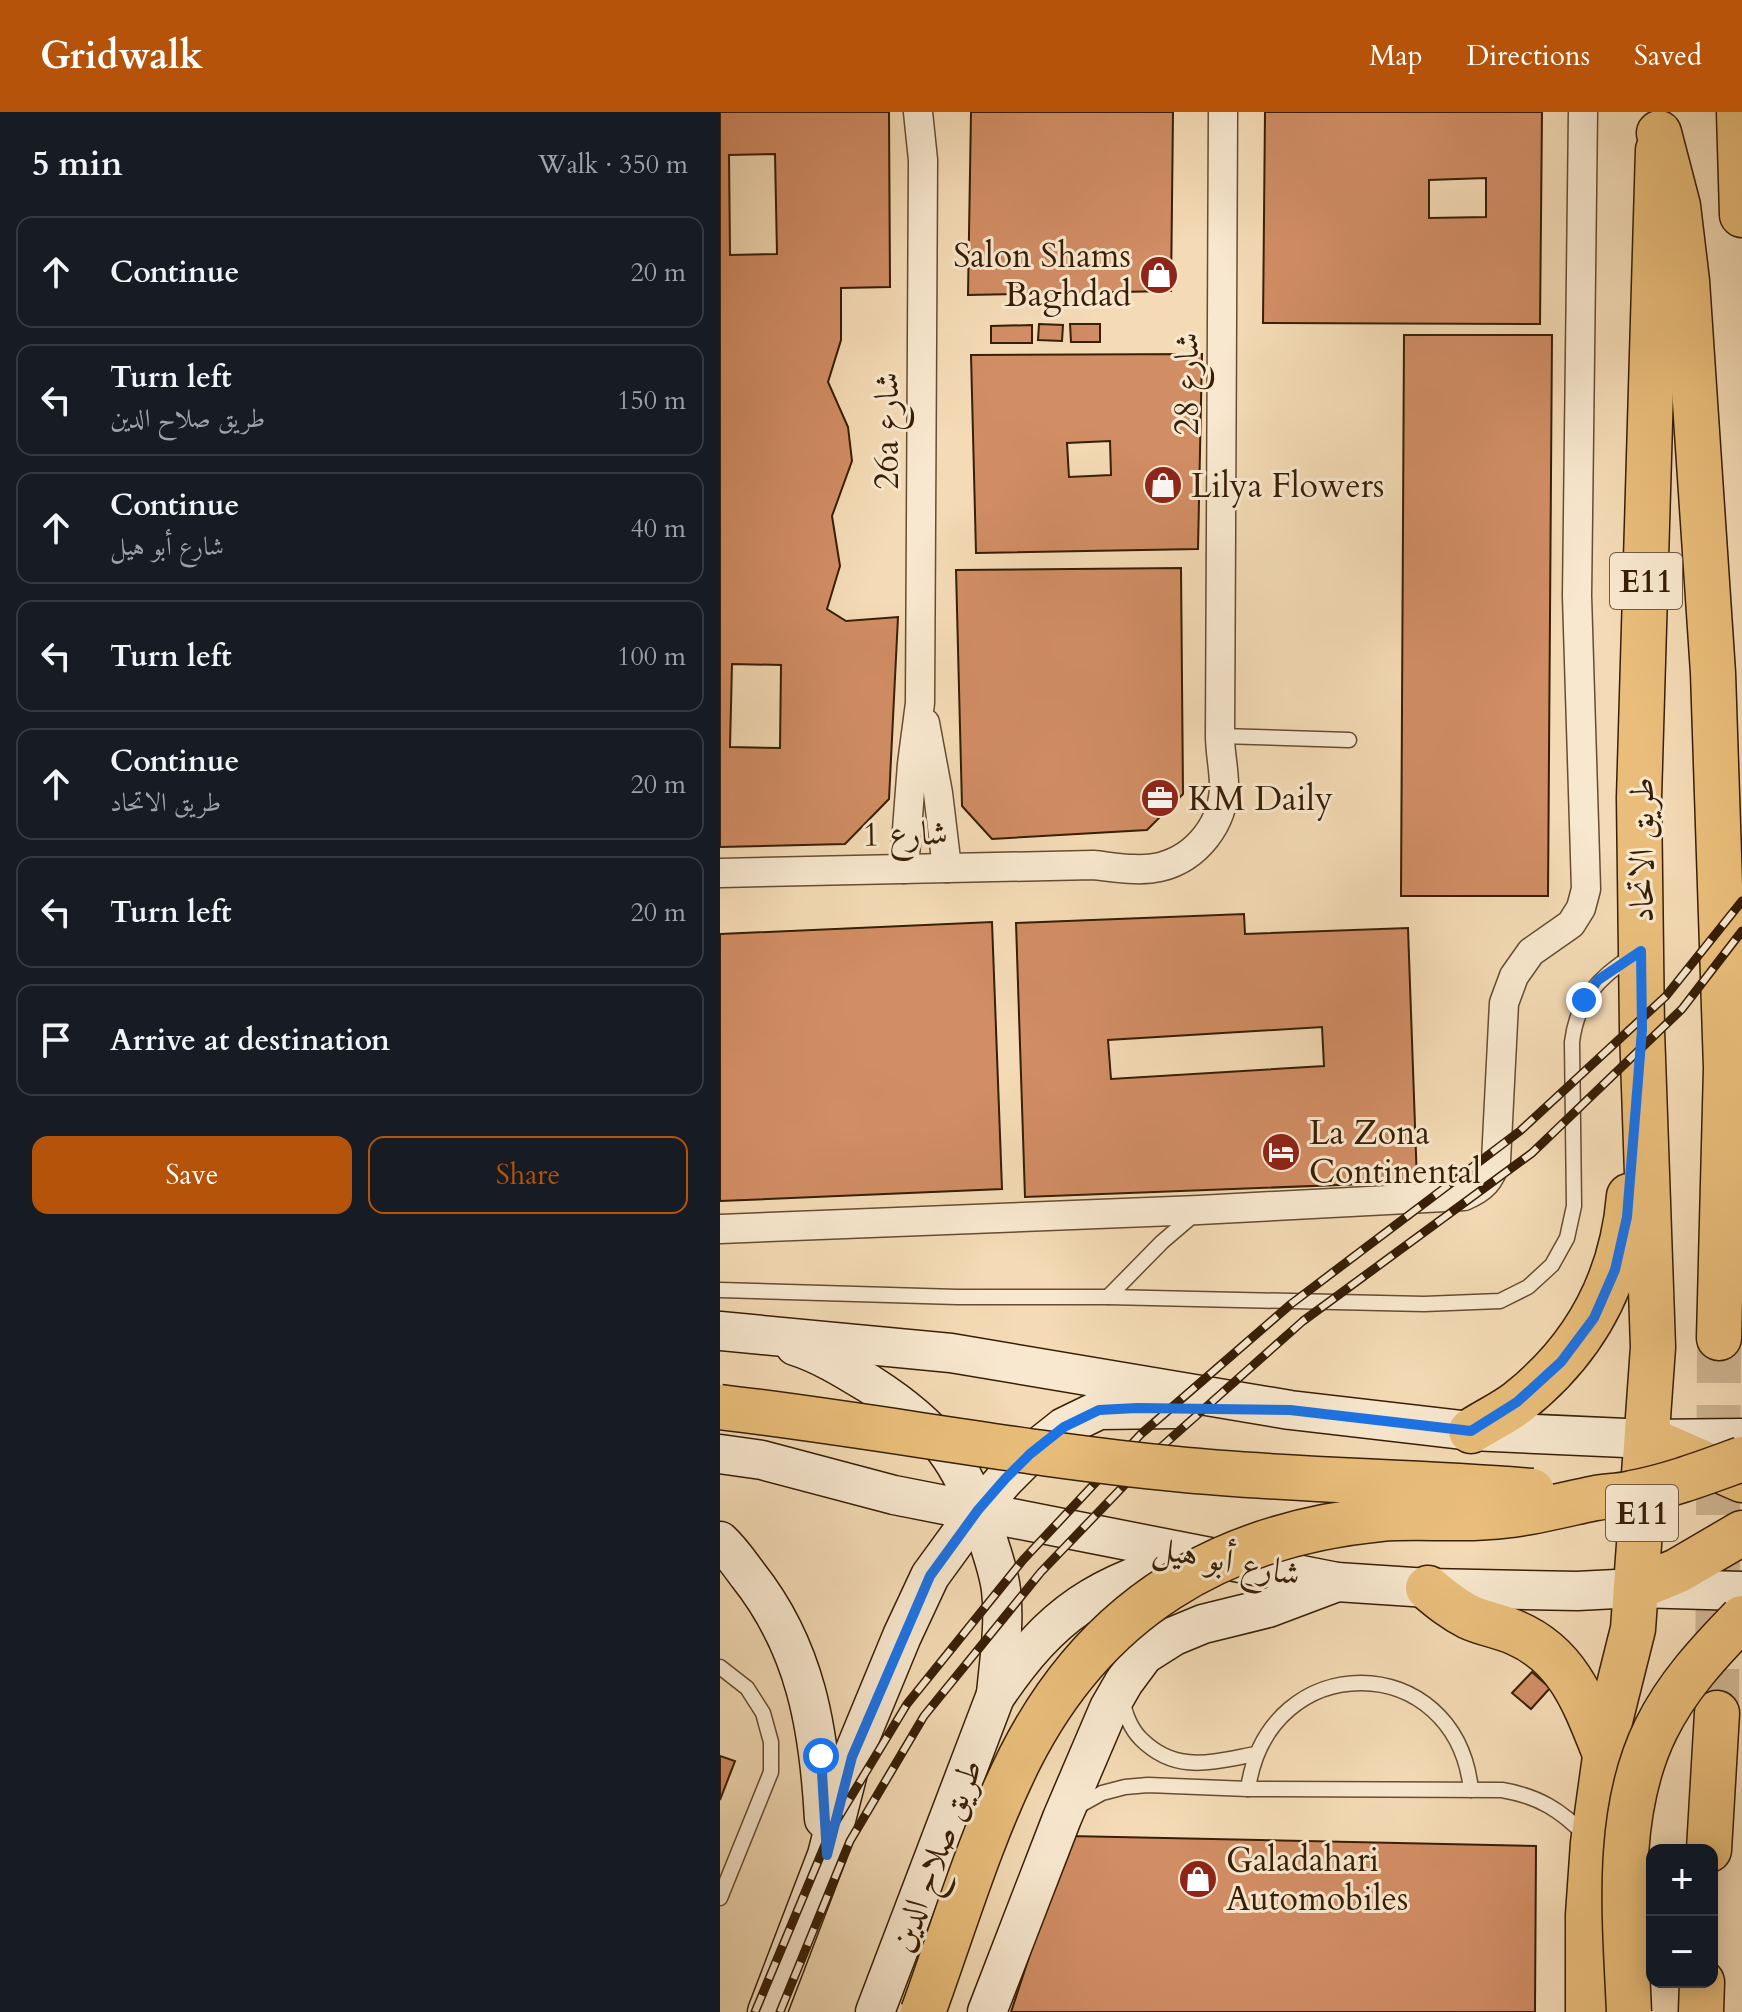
<!DOCTYPE html>
<html lang="en">
<head>
<meta charset="utf-8">
<style>
  :root { --surface:#171b24; --page:#242831; --text:#f1f3f6; --muted:#9ea1a6; --line:#363941; --accent:#b45309 }
  body { margin:0; font-family:Cardo,Amiri,serif; background:var(--page); color:var(--text) }
  .controls { position:absolute; right:24px; bottom:24px; display:grid; overflow:hidden; border-radius:16px; box-shadow:0 4px 20px #0003 }
  .controls button { width:72px; height:72px; display:grid; place-items:center; padding:0; border:0; border-bottom:2px solid var(--line); background:var(--surface); color:var(--text); font:40px sans-serif }
  .stop { position:absolute; width:24px; height:24px; margin:-18px; border:6px solid #1a73e8; border-radius:50%; background:#fff }
  .stop.end { background:#1a73e8; border-color:#fff; box-shadow:0 2px 8px #0008 }
  .list { margin:0; padding:0; list-style:none }
  h2 { display:flex; justify-content:space-between; align-items:center; height:104px; margin:0; padding:0 32px; font-size:34px }
  h2 small { font-size:26px; font-weight:400; color:var(--muted) }
  .list li { display:grid; grid-template-columns:52px 1fr auto; gap:24px; align-items:center; box-sizing:border-box; height:112px; margin:0 16px 16px; padding:0 16px; border:2px solid var(--line); border-radius:16px }
  .list b { display:block; font-size:30px; white-space:nowrap }
  .list p { margin:0; font-size:26px; white-space:nowrap; color:var(--muted) }
  .list em { font-size:26px; font-style:normal; color:var(--muted) }
  .actions { display:flex; gap:16px; padding:24px 32px }
  .actions a { flex:1; padding:18px 0; border:2px solid var(--accent); border-radius:16px; text-align:center; font-size:28px; color:var(--accent) }
  .actions .main { background:var(--accent); color:#fff }
  .icon { flex:none; width:44px; height:44px; fill:none; stroke:currentColor; stroke-width:2; stroke-linecap:round; stroke-linejoin:round }
  .map { position:relative; flex:none; width:1022px; height:1900px; overflow:hidden }
  header { display:flex; align-items:center; gap:48px; box-sizing:border-box; height:112px; padding:0 40px; background:var(--accent); color:#fff }
  header strong { font-size:38px }
  nav { display:flex; gap:44px; margin-inline-start:auto; font-size:28px }
  main { display:flex }
  aside { flex:1; background:var(--surface) }
  .map>svg:first-child { display:block }
  .building { fill:#d18d64; stroke:#371e05; stroke-width:2; fill-rule:evenodd }
  .lines { fill:none; stroke-linecap:round; stroke-linejoin:round }
  .highway-tunnel { stroke:#ceb592; stroke-width:44; stroke-dasharray:44 22; stroke-linecap:butt }
  .lane-casing { stroke:#664d31; stroke-width:17 }
  .street-casing { stroke:#664d31; stroke-width:31 }
  .secondary-casing { stroke:#371e05; stroke-width:41 }
  .primary-casing { stroke:#371e05; stroke-width:47 }
  .highway-casing { stroke:#371e05; stroke-width:47 }
  .lane { stroke:#f8e8cf; stroke-width:14 }
  .street { stroke:#f8e8cf; stroke-width:28 }
  .secondary { stroke:#f8e8cf; stroke-width:38 }
  .primary { stroke:#eabe7a; stroke-width:44 }
  .highway { stroke:#eabe7a; stroke-width:44 }
  .rail-casing { stroke:#371e05; stroke-width:9 }
  .rail { stroke:#f8e8cf; stroke-width:6; stroke-dasharray:18; stroke-linecap:butt }
  .primary-bridge-casing { stroke:#371e05; stroke-width:47; stroke-linecap:butt }
  .highway-bridge-casing { stroke:#371e05; stroke-width:47; stroke-linecap:butt }
  .primary-bridge { stroke:#eabe7a; stroke-width:44 }
  .highway-bridge { stroke:#eabe7a; stroke-width:44 }
  .route { stroke:#1a73e8; stroke-width:10 }
  .labels { text-anchor:middle; stroke-width:6; stroke-linejoin:round; paint-order:stroke }
  .shield { fill:#f8e8cf; stroke:#715b42; stroke-width:2 }
  .shield-label { font-size:32px; font-weight:bold; fill:#371e05 }
  .poi-label { font-size:34px; fill:#371e05; stroke:#f8e8cf; text-anchor:start }
  .street-label { font-size:34px; fill:#371e05; stroke:#f8e8cf }
</style>
</head>
<body>
<header>
<strong>Gridwalk</strong>
<nav><a>Map</a><a>Directions</a><a>Saved</a></nav>
</header>
<main>
<aside>
<h2>5 min<small>Walk · 350 m</small></h2>
<ul class="list">
<li><svg class="icon" aria-label="ahead" viewBox="0 0 24 24"><path d="M12 20V5M6 11l6-6 6 6"/></svg><div><b>Continue</b></div><em>20 m</em></li>
<li><svg class="icon" aria-label="left" viewBox="0 0 24 24"><path d="M17 20v-9H6M10 6l-5 5 5 5"/></svg><div><b>Turn left</b><p>طريق صلاح الدين</p></div><em>150 m</em></li>
<li><svg class="icon" aria-label="ahead" viewBox="0 0 24 24"><path d="M12 20V5M6 11l6-6 6 6"/></svg><div><b>Continue</b><p>شارع أبو هيل</p></div><em>40 m</em></li>
<li><svg class="icon" aria-label="left" viewBox="0 0 24 24"><path d="M17 20v-9H6M10 6l-5 5 5 5"/></svg><div><b>Turn left</b></div><em>100 m</em></li>
<li><svg class="icon" aria-label="ahead" viewBox="0 0 24 24"><path d="M12 20V5M6 11l6-6 6 6"/></svg><div><b>Continue</b><p>طريق الاتحاد</p></div><em>20 m</em></li>
<li><svg class="icon" aria-label="left" viewBox="0 0 24 24"><path d="M17 20v-9H6M10 6l-5 5 5 5"/></svg><div><b>Turn left</b></div><em>20 m</em></li>
<li><svg class="icon" aria-label="arrive" viewBox="0 0 24 24"><path d="M6 21V4h12l-3 4 3 4H6"/></svg><div><b>Arrive at destination</b></div></li>
</ul>
<div class="actions"><a class="main">Save</a><a>Share</a></div>
</aside>
<div class="map">
<svg width="1022" height="1900" viewBox="0 0 1022 1900">
  <rect width="100%" height="100%" fill="#f4dbb5"/>
  <filter id="stains"><feTurbulence type="fractalNoise" baseFrequency=".0025" numOctaves="4"/><feColorMatrix values="0 0 0 0 .2 0 0 0 0 .09 0 0 0 0 .02 0 0 0 .5 -.17"/></filter>
  <radialGradient id="worn" r=".72"><stop offset=".6" stop-color="#630" stop-opacity="0"/><stop offset="1" stop-color="#630" stop-opacity=".3"/></radialGradient>
  <g class="building">
    <path d="M0,0H169L170,175L121,176V228L108,270L128,315L132,349L112,404L120,454L107,497L126,509L178,505L169,687L125,732L0,735ZM55,42L57,142L10,143L9,43ZM12,552L61,553L60,636L10,635Z"/>
    <polygon points="251,0 453,0 451,179 248,183"/>
    <path d="M545,0H822L820,212L543,211ZM766,66V105L709,106V68Z"/>
    <polygon points="319,212 343,213 342,229 318,228"/>
    <polygon points="350,212 380,212 380,230 351,230"/>
    <polygon points="312,213 312,231 271,231 271,214"/>
    <polygon points="684,223 832,223 828,784 681,784"/>
    <path d="M482,242L478,437L256,441L251,243ZM390,329L391,363L349,365L347,331Z"/>
    <polygon points="461,456 463,682 427,718 272,727 242,694 236,458"/>
    <path d="M524,802L525,822L688,816L697,1070L305,1085L296,811ZM602,915L604,954L391,967L388,928Z"/>
    <polygon points="272,810 282,1077 0,1089 0,822"/>
    <polygon points="812,1560 830,1576 811,1597 792,1581"/>
    <polygon points="0,1644 15,1649 0,1688"/>
    <polygon points="349,1724 816,1734 815,1900 291,1900"/>
  </g>
  <g class="lines">
    <polyline class="highway-tunnel" points="997,1601 999,1226"/>
    <g class="lane-casing">
      <g id="lane">
        <polyline points="500,624 629,628"/>
        <path d="M0,1178L237,1185H388L704,1192L780,1189L808,1175L832,1153L847,1126L854,1094L852,930C857,889 878,865 914,843"/>
        <polyline points="388,1185 442,1130 476,1101"/>
        <polyline points="0,1555 27,1576 43,1601 51,1630 51,1660 0,1786"/>
        <path d="M403,1587C404,1601 411,1617 421,1627C456,1662 492,1650 536,1642"/>
        <path d="M528,1677C548,1535 736,1536 751,1678"/>
        <path d="M355,1696L382,1681L405,1675L428,1673L528,1677L782,1678C818,1684 841,1698 867,1725"/>
      </g>
    </g>
    <g class="street-casing">
      <g id="street">
        <polyline points="205,611 218,681 227,756"/>
        <polyline points="184,757 192,652 200,591 203,48 198,0"/>
        <path d="M0,761L373,753C394,755 419,760 440,755C477,746 504,711 504,673C504,657 500,641 500,624L503,0"/>
        <path d="M0,1117L479,1098L744,1084C763,1076 770,1068 776,1049L784,891L794,864L811,840L851,812L861,796L866,777L857,484L863,0"/>
      </g>
    </g>
    <g class="secondary-casing">
      <g id="secondary">
        <polyline points="0,1219 231,1241 570,1298 751,1319 928,1327 1022,1326"/>
        <path d="M75,1234C101,1242 128,1259 151,1273C218,1316 243,1350 267,1425C272,1442 279,1460 281,1478C285,1512 279,1549 276,1582"/>
        <polyline points="0,1342 42,1348 174,1383 617,1470 708,1476 857,1479 916,1476 1022,1479"/>
        <path d="M0,1429C11,1439 19,1451 28,1463C86,1536 99,1617 104,1707"/>
        <polyline points="47,1900 107,1743 132,1645 182,1524 210,1464 258,1398 285,1367 310,1342 344,1315 379,1298 455,1297"/>
        <path d="M155,1900L275,1585C332,1500 378,1472 475,1445"/>
        <polyline points="267,1900 342,1706 389,1596 404,1570 424,1543 454,1524 483,1512 548,1496 617,1470"/>
      </g>
    </g>
    <g class="primary-casing">
      <g id="primary">
        <path d="M751,1319C766,1309 784,1301 798,1290C865,1237 902,1168 909,1084"/>
        <polyline points="928,1327 1022,1368"/>
        <path d="M708,1476C721,1487 733,1497 749,1505C764,1512 781,1514 796,1521C849,1544 865,1592 885,1642"/>
        <polyline points="916,1476 957,1459 1022,1421"/>
        <polyline points="868,1900 868,1803 873,1731 890,1609 913,1517 933,1235 922,918 919,686 938,38"/>
      </g>
    </g>
    <g class="highway-casing">
      <g id="highway">
        <polyline points="1019,0 1022,103"/>
        <polyline points="939,21 958,94 967,169 993,561 1006,956 999,1226"/>
        <polyline points="989,1738 997,1601"/>
        <polyline points="981,1900 982,1870"/>
      </g>
    </g>
    <use href="#lane" class="lane"/>
    <use href="#street" class="street"/>
    <use href="#secondary" class="secondary"/>
    <use href="#primary" class="primary"/>
    <use href="#highway" class="highway"/>
    <g class="rail-casing">
      <g id="rail">
        <polyline points="35,1900 112,1716 187,1592 303,1448 421,1322 571,1192 800,1019 946,884 1022,789"/>
        <polyline points="60,1900 130,1729 204,1604 321,1460 440,1336 583,1209 812,1041 962,897 1022,819"/>
      </g>
    </g>
    <use href="#rail" class="rail"/>
    <g class="primary-bridge-casing">
      <g id="primary-bridge">
        <path d="M0,1295C152,1313 303,1342 456,1357C574,1369 693,1369 812,1379"/>
        <path d="M203,1900C234,1815 260,1726 300,1646C375,1498 498,1423 660,1407C697,1404 733,1408 769,1405C806,1403 841,1393 876,1386C888,1384 900,1384 912,1381C950,1374 986,1360 1022,1347"/>
      </g>
    </g>
    <g class="highway-bridge-casing">
      <path id="highway-bridge" d="M909,1900C905,1807 894,1702 936,1617C957,1574 990,1539 1022,1506"/>
    </g>
    <use href="#primary-bridge" class="primary-bridge"/>
    <use href="#highway-bridge" class="highway-bridge"/>
  </g>
  <g class="lines">
    <polyline class="route" points="101,1644 107,1743 132,1645 210,1464 258,1398 285,1367 310,1342 344,1315 379,1298 417,1296 570,1298 751,1319 797,1290 841,1250 874,1206 895,1158 907,1105 922,918 921,839 878,868 864,888"/>
  </g>
  <defs>
    <g id="shop-disc" transform="scale(2)"><circle r="9.5" fill="#8f2418" stroke="#f8e8cf"/><path d="M-5-2.5h2.3a2.7 3.5 0 0 1 5.4 0H5L5.5 6h-11ZM-1.5-2.5h3a1.5 2.3 0 0 0-3 0Z" fill="#fff"/></g>
    <g id="office-disc" transform="scale(2)"><circle r="9.5" fill="#8f2418" stroke="#f8e8cf"/><path d="M-6-3h4V-5.5h4V-3h4V5H-6ZM-1-4.5V-3h2v-1.5ZM-6 0V1H6V0Z" fill="#fff"/></g>
    <g id="hotel-disc" transform="scale(2)"><circle r="9.5" fill="#8f2418" stroke="#f8e8cf"/><path d="M-6-4.5h1.5V1H6V5H4.5V3h-9V5H-6ZM-4 0a1.8 1.8 0 1 1 3.6 0ZM.5 0V-2.5h3Q6-2.5 6 0Z" fill="#fff"/></g>
  </defs>
  <g fill-rule="evenodd">
    <use href="#shop-disc" x="439" y="163"/>
    <use href="#shop-disc" x="443" y="373"/>
    <use href="#office-disc" x="440" y="686"/>
    <use href="#hotel-disc" x="561" y="1040"/>
    <use href="#shop-disc" x="478" y="1767"/>
  </g>
  <g class="labels">
    <g class="shield">
      <rect x="890" y="441" width="72" height="56" rx="6"/>
      <rect x="886" y="1373" width="72" height="56" rx="6"/>
    </g>
    <g class="shield-label">
      <text x="926" y="480">E11</text>
      <text x="922" y="1412">E11</text>
    </g>
    <g class="poi-label">
      <text x="411" y="155" text-anchor="end">Salon Shams<tspan x="411" dy="39">Baghdad</tspan></text>
      <text x="471" y="385">Lilya Flowers</text>
      <text x="468" y="698">KM Daily</text>
      <text x="589" y="1032">La Zona<tspan x="589" dy="39">Continental</tspan></text>
      <text x="506" y="1759">Galadahari<tspan x="506" dy="39">Automobiles</tspan></text>
    </g>
    <g class="street-label">
      <text transform="translate(466 272) rotate(-90)" y="12">شارع 28</text>
      <text transform="translate(166 319) rotate(-90)" y="12">26a شارع</text>
      <text transform="translate(185 721) rotate(-1)" y="12">شارع 1</text>
      <text transform="translate(921 738) rotate(-90)" y="12">طريق الاتحاد</text>
      <text transform="translate(507 1448) rotate(11)" y="12">شارع أبو هيل</text>
      <text transform="translate(215 1743) rotate(-69)" y="12">طريق صلاح الدين</text>
    </g>
  </g>
  <rect width="100%" height="100%" filter="url(#stains)"/>
  <rect width="100%" height="100%" fill="url(#worn)"/>
</svg>
<div class="controls">
<button>+</button>
<button>−</button>
</div>
<div class="stop" style="left:101px;top:1644px"></div>
<div class="stop end" style="left:864px;top:888px"></div>
</div>
</main>
</body>
</html>
